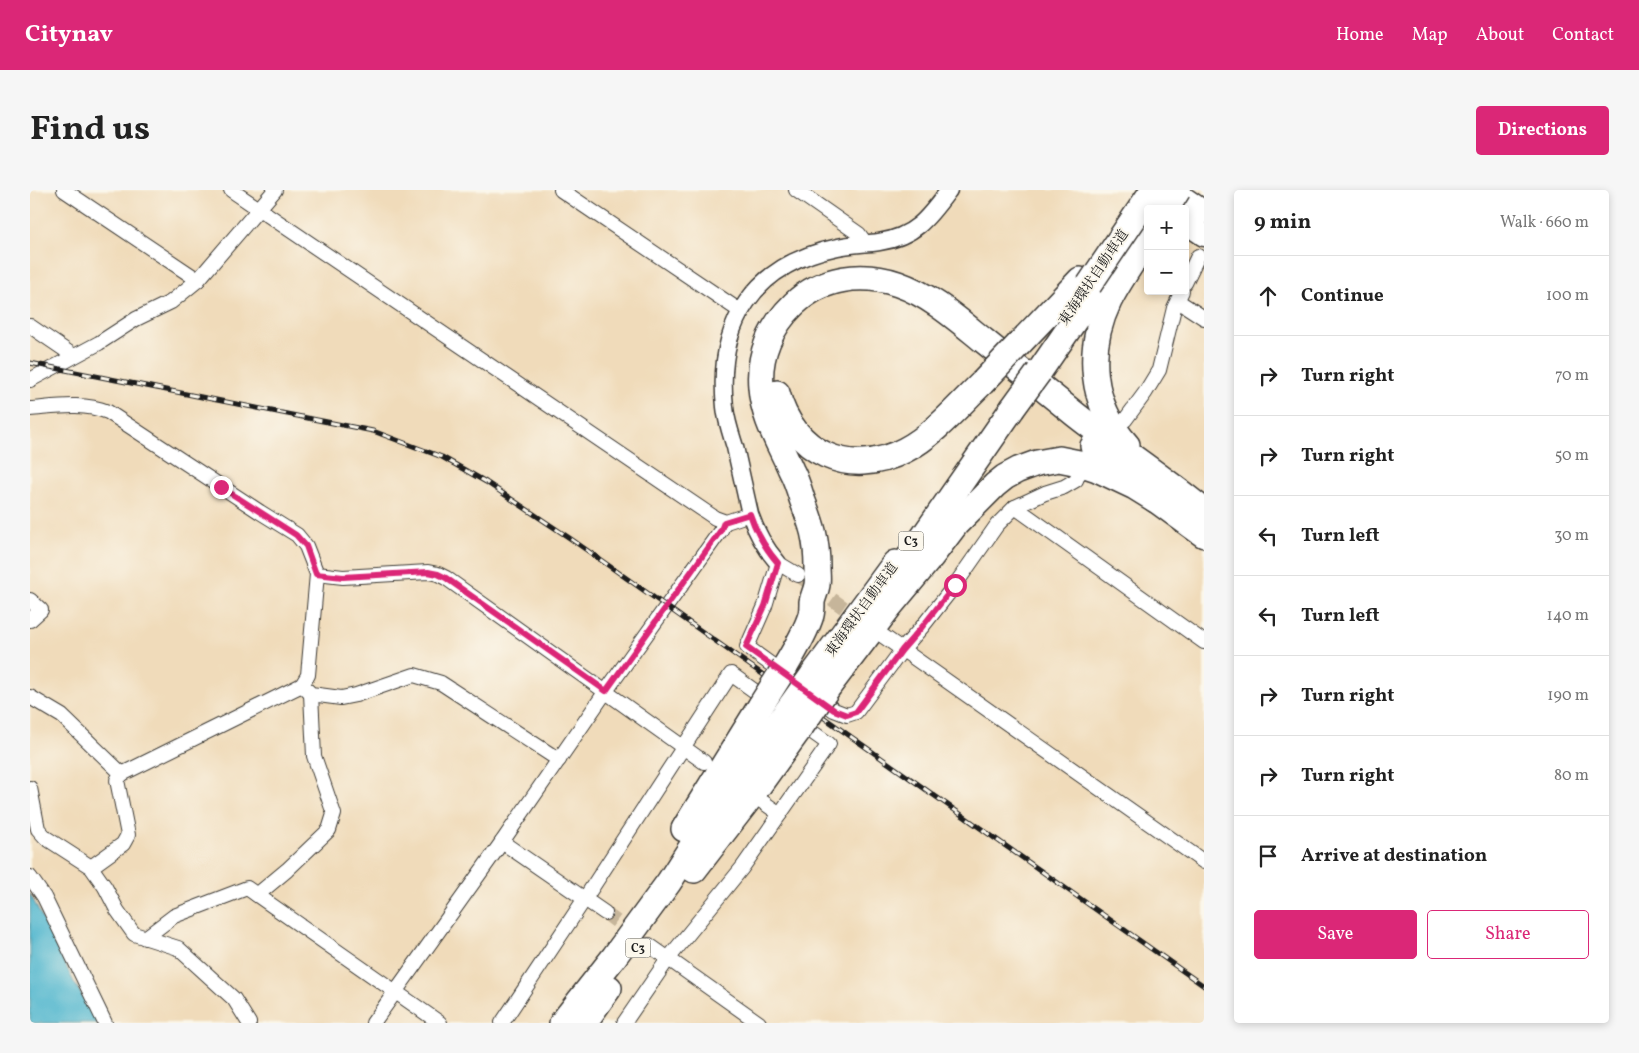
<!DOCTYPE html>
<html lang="en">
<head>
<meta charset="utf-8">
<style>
  :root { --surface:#fff; --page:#f6f6f6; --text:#222; --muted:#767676; --line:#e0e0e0; --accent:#db2777 }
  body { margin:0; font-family:Vollkorn,"Noto Serif JP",serif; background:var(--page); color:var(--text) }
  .controls { position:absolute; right:15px; top:15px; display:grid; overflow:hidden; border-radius:5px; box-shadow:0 2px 8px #0003 }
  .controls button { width:45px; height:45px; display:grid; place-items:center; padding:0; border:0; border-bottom:1px solid var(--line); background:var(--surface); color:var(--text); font:25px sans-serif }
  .stop { position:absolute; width:15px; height:15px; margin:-11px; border:4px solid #db2777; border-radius:50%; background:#fff }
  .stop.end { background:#db2777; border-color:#fff; box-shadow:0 1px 5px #0008 }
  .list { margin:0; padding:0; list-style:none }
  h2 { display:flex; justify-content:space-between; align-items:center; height:65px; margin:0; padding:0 20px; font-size:21px }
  h2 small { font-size:16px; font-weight:400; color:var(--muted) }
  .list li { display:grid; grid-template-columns:32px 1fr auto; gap:15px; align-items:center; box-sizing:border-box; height:80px; padding:0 20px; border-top:1px solid var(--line) }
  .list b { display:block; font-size:19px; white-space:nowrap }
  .list em { font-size:16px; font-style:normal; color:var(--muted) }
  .actions { display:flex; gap:10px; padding:15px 20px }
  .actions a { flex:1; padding:11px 0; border:1px solid var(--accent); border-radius:5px; text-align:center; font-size:18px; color:var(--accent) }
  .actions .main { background:var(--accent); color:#fff }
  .icon { flex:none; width:28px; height:28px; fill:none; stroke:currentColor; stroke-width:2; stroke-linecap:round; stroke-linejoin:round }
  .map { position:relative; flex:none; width:1174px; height:833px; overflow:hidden; border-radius:5px }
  header { display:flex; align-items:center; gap:30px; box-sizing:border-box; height:70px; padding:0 25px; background:var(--accent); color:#fff }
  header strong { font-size:24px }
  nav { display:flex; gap:28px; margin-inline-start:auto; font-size:18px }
  .intro { display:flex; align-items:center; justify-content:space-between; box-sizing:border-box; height:120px; padding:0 30px }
  h1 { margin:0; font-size:35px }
  .button { padding:12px 22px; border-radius:5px; background:var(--accent); color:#fff; font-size:18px; font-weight:700 }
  main { display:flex; gap:30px; padding:0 30px }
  aside { flex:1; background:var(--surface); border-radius:5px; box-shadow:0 2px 8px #0003 }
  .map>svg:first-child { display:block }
  .water { fill:#50b6ce; stroke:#366975 }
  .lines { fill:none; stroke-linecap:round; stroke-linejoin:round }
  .minor-tunnel { stroke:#c6b59a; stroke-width:14; stroke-dasharray:14 7; stroke-linecap:butt }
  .minor-casing { stroke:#3c3934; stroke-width:16 }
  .tertiary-casing { stroke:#3c3934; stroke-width:19 }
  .trunk-casing { stroke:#3c3934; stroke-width:25 }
  .motorway-casing { stroke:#3c3934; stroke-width:28 }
  .minor { stroke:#fff; stroke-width:14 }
  .tertiary { stroke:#fff; stroke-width:16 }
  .trunk { stroke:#fff; stroke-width:22 }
  .motorway { stroke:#fff; stroke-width:25 }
  .rail-casing { stroke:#1c1c1c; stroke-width:5 }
  .rail { stroke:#fbf7ec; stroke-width:3; stroke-dasharray:9; stroke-linecap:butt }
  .motorway-bridge-casing { stroke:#3c3934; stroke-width:28; stroke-linecap:butt }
  .motorway-bridge { stroke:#fff; stroke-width:25 }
  .route { stroke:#db2777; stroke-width:6 }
  .labels { text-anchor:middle; stroke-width:4; stroke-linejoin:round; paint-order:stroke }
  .shield { fill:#fbf7ec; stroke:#5f5e5a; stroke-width:1 }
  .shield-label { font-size:12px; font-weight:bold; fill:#1c1c1c }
  .street-label { font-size:14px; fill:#1c1c1c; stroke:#fbf7ec }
</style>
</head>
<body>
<header>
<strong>Citynav</strong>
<nav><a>Home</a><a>Map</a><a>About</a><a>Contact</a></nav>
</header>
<div class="intro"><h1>Find us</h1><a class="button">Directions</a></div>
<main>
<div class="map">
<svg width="1174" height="833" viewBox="0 0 1174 833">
  <rect width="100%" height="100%" fill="#fbf7ec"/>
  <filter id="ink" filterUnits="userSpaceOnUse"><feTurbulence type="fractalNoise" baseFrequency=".02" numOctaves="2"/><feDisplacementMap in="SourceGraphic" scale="10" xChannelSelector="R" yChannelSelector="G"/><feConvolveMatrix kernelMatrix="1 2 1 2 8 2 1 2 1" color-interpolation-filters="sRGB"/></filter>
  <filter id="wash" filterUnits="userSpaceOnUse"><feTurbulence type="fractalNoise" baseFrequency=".0096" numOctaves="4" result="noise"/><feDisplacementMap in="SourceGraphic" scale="20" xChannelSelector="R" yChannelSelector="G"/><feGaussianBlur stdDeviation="1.12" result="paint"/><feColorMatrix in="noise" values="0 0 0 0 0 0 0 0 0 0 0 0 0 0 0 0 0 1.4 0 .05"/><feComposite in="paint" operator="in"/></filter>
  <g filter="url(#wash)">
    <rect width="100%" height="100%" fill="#f0dbba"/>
    <polygon class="water" points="0,703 44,792 69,833 0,833"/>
  </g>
  <g filter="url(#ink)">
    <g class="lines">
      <g class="minor-tunnel">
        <polyline points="768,385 831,430"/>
        <polyline points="575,723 607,747"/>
      </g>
      <g class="minor-casing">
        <g id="minor">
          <polyline points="34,0 168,90"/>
          <polyline points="201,0 685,328 696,332 720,324"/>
          <polyline points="531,0 710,121"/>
          <polyline points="766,0 829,44 836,54"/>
          <polyline points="1155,93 1168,66"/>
          <polyline points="1148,111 1174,128"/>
          <polyline points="0,136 44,166"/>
          <polyline points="0,190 69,153 106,129 141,112 168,90 245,0"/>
          <path d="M0,219C26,217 53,212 78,222L230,322L267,345L276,356L287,384L278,485L272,495L92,584L32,526L0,507"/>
          <polyline points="1095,230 1115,203 1129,180 1144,118 1152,101"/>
          <polyline points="985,317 1174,452"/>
          <polyline points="287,384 313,387 398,382 408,384 416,388 674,572"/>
          <polyline points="0,410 11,420 0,430"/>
          <polyline points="853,446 1174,672"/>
          <polyline points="757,486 717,457 735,416 748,373 768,385"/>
          <polyline points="272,495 281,504 311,508 326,505 384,485 411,493 529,570"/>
          <polyline points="785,506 804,520 817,525 826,522 872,460 892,437 925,395 967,335 985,317 1015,303 1034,297 1046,290 1049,283"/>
          <polyline points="0,598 8,639 16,648 61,677 75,697 87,720 104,744 148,758 204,809 219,833"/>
          <polyline points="730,610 750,624"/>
          <polyline points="472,652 575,723"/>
          <polyline points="61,677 93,654 98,645 87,590 92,584"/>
          <polyline points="0,687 14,707 75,833"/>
          <polyline points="227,705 257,680 299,640 304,624 284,566 281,504"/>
          <polyline points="115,748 144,726 217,698 410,833"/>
          <polyline points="619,755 729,833"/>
          <polyline points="343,833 472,652 576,501 691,340 694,332"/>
          <polyline points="472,833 554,710 701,484 740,512"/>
          <polyline points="594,833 638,769 712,678 799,554 768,532"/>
        </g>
      </g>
      <g class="tertiary-casing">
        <path id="tertiary" d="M748,373C735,358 726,342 720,324C715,302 710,279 705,257C701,244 696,230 695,217C686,133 724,74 808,57C821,54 836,54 849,52C885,47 899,27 919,0"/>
      </g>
      <g class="trunk-casing">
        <g id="trunk">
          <polyline points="1142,0 1174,22"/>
          <polyline points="1155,32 1174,45"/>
        </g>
      </g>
      <g class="motorway-casing">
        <g id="motorway">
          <polyline points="989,154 1050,90"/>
          <polyline points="1009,182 1080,79"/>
          <path d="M747,203C762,262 819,290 875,260C904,245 928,216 952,193"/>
          <path d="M1097,255C1060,214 1056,159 1079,111C1090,89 1105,69 1118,48"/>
          <polyline points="1063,256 1126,310"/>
          <polyline points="862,392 982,219"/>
          <path d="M755,477C764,462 776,442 781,425C782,421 782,416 782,412C783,406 786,401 787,395C788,389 787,383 787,377C787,349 782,335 772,309C769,299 766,289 761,280C749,253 733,227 731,197C728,165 741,136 764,114C792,87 832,82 868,94C900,105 927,129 953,150C984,175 1015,200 1046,225C1088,258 1133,287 1174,321"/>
          <polyline points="782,486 865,373"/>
          <polyline points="799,496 860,416 901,367 926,334 965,295 975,287 988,280 1007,273 1029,269 1049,273 1067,279 1105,297 1126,310 1174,345"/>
          <polyline points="654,639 731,515"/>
          <polyline points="664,680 719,609 768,541"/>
          <polyline points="532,833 584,767 639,692 680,628 752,528"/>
          <polyline points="554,833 579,798"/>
        </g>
      </g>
      <use href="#minor" class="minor"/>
      <use href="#tertiary" class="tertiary"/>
      <use href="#trunk" class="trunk"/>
      <use href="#motorway" class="motorway"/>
      <g class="rail-casing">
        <polyline id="rail" points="0,173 343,241 412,267 456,292 541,349 1174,796"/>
      </g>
      <use href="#rail" class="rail"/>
      <g class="motorway-bridge-casing">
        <g id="motorway-bridge">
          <polyline points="1136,19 1148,0"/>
          <polyline points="1059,95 1123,0"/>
          <polyline points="952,193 989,154"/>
          <polyline points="982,219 1009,182"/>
          <polyline points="731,515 755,477"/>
          <polyline points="752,528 782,486"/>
          <polyline points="768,541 799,496"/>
        </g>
      </g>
      <use href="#motorway-bridge" class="motorway-bridge"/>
    </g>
  </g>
  <g class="lines" filter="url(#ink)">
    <path class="route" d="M191,297L266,345L276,356L286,384L313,387L398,382L408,384L416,388L576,501L691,340L694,332L720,324C726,342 735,358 748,373L735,416L716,457L804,520L817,525L826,522L872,460L892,437L925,395"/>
  </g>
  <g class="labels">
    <g class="shield">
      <rect x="868.5" y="341.5" width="25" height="19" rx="4"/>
      <rect x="595.5" y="748.5" width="25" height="19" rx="4"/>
    </g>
    <g class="shield-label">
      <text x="881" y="355">C3</text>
      <text x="608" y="762">C3</text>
    </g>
    <g class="street-label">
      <text transform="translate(1063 87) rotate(-56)" y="5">東海環状自動車道</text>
      <text transform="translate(831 419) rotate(-54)" y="5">東海環状自動車道</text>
    </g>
  </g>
</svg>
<div class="controls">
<button>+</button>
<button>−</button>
</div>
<div class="stop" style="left:925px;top:395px"></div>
<div class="stop end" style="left:191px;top:297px"></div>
</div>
<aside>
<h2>9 min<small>Walk · 660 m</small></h2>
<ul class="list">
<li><svg class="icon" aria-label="ahead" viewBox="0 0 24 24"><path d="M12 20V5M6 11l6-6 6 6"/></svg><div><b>Continue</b></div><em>100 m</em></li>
<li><svg class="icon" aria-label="right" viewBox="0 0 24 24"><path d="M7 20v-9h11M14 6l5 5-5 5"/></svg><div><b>Turn right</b></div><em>70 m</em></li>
<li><svg class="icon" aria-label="right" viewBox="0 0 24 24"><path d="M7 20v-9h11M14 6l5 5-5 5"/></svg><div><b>Turn right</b></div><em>50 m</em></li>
<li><svg class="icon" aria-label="left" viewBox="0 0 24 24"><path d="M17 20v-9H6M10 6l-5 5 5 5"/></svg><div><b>Turn left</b></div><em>30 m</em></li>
<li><svg class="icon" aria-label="left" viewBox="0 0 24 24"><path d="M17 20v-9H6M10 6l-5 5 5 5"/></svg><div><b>Turn left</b></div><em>140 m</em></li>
<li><svg class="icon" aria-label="right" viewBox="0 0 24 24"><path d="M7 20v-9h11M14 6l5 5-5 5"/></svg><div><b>Turn right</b></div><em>190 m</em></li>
<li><svg class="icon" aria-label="right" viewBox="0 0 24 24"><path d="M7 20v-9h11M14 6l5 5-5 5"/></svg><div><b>Turn right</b></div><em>80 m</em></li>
<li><svg class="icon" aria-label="arrive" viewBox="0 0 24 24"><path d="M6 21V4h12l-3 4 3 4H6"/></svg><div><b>Arrive at destination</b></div></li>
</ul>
<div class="actions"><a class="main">Save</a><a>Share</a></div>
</aside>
</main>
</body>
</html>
